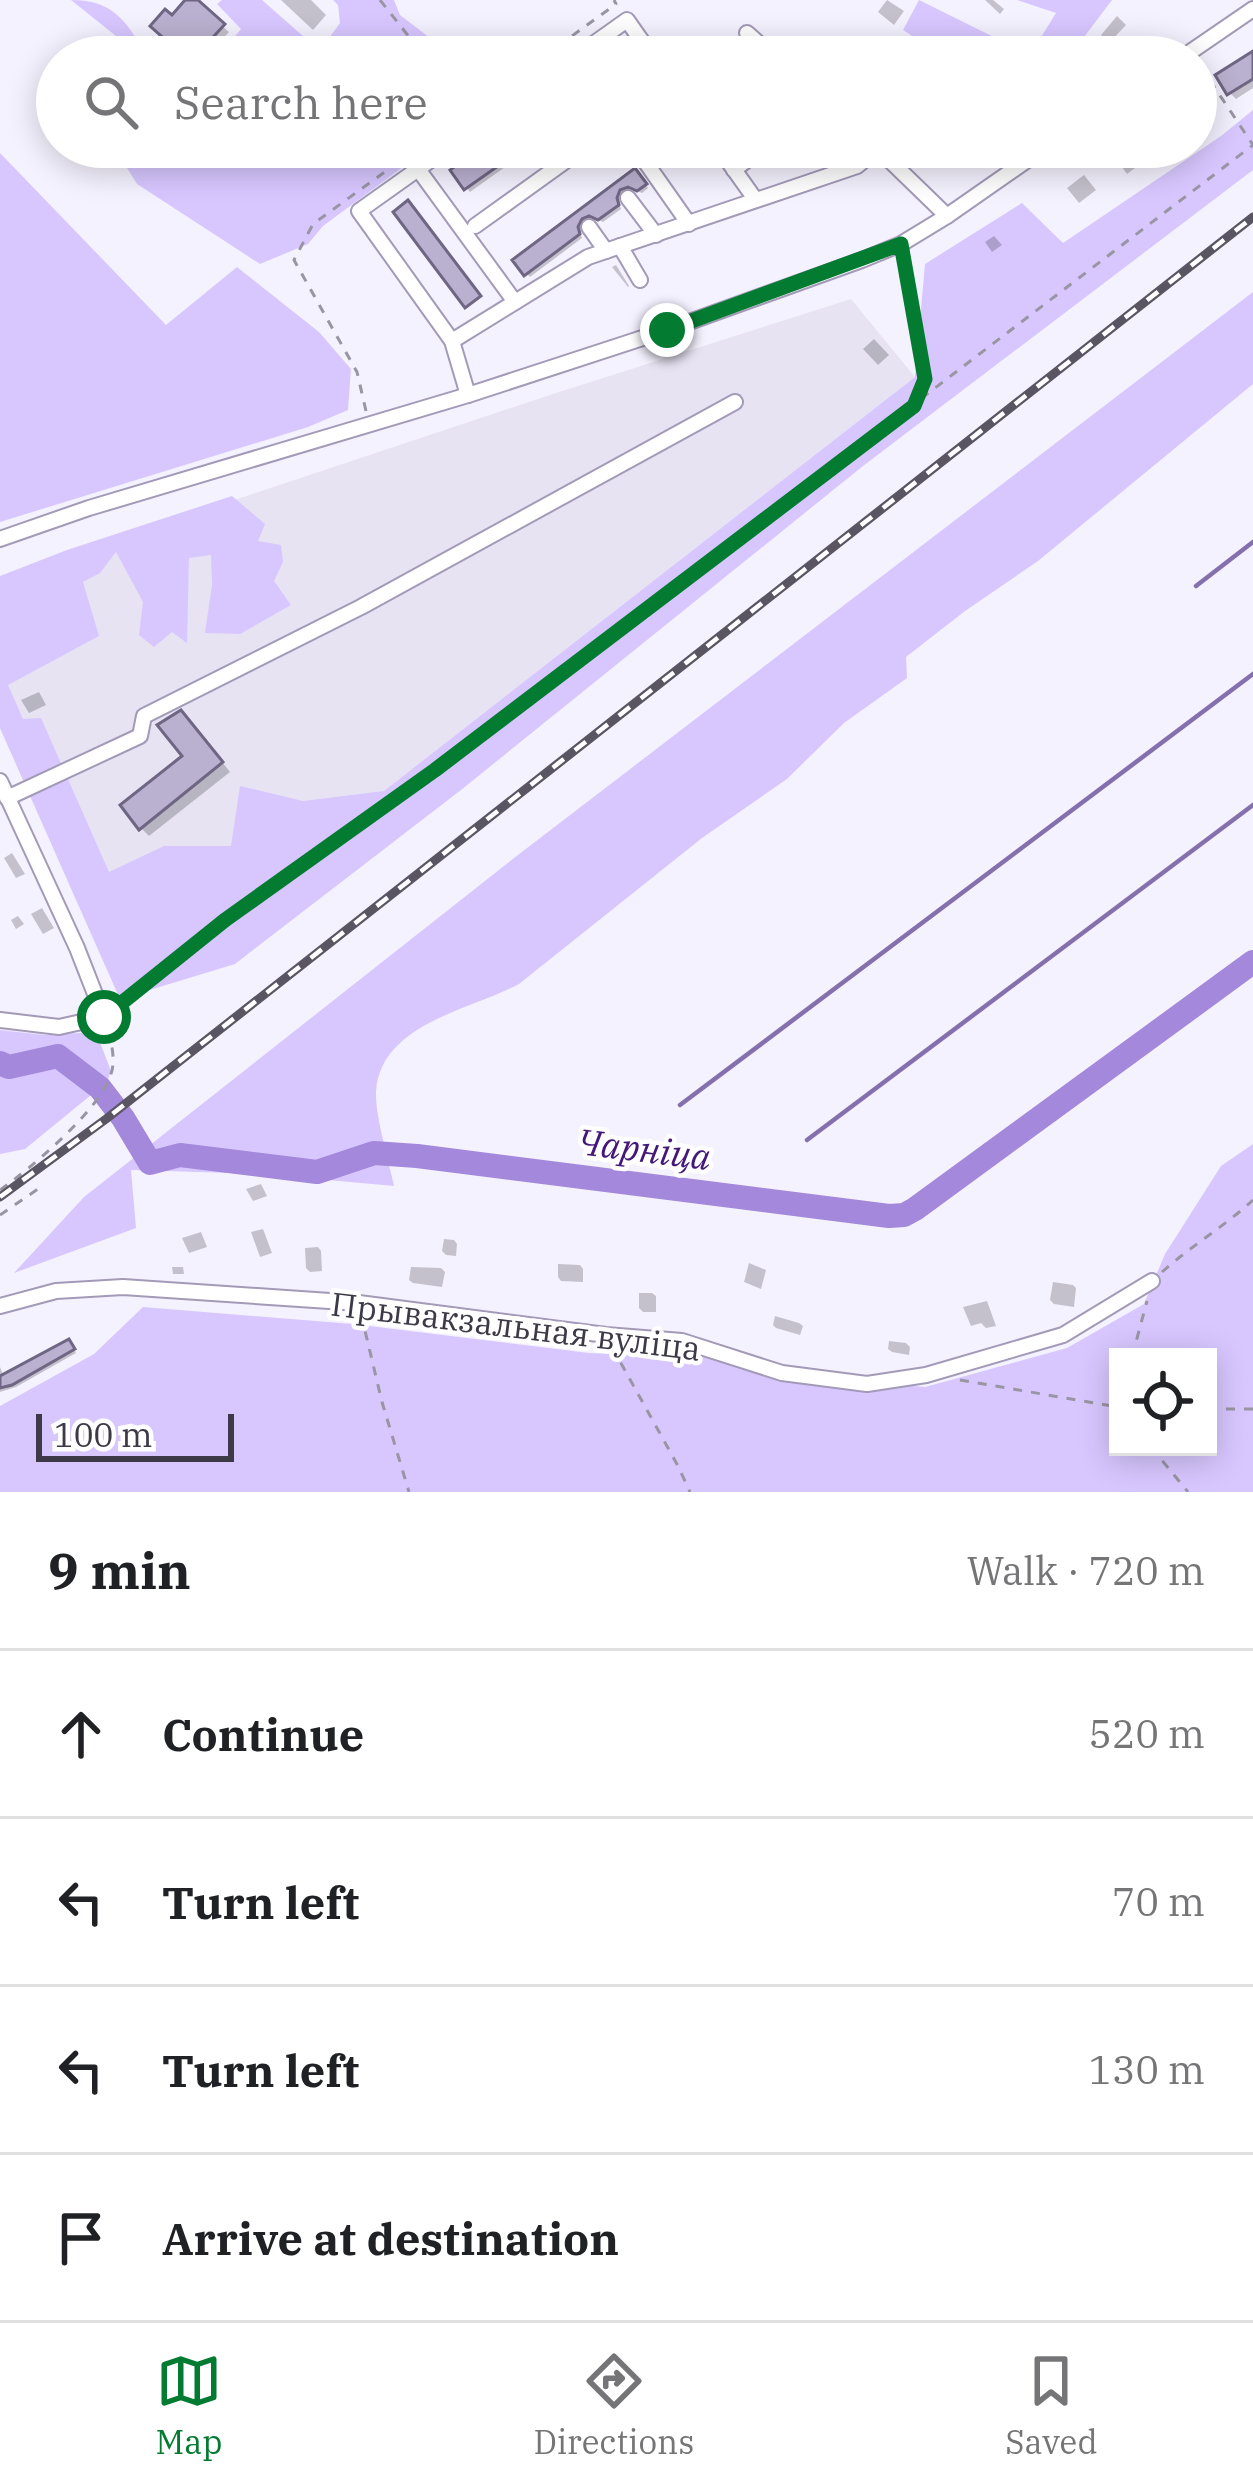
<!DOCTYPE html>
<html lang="en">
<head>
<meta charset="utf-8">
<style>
  :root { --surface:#fff; --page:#f2f2f2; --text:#202124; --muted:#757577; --line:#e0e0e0; --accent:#037b31 }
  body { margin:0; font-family:"IBM Plex Serif",serif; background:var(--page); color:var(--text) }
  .controls { position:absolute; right:36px; bottom:36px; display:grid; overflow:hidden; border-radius:0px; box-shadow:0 6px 30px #0003 }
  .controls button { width:108px; height:108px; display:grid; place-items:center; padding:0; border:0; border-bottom:3px solid var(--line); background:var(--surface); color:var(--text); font:60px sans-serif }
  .scale { position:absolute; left:36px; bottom:30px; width:198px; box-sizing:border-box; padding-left:12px; border:6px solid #3d3946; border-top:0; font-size:33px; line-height:42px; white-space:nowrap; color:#3d3946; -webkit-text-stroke:9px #fff; paint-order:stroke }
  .stop { position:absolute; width:36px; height:36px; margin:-27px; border:9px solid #037b31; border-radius:50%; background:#fff }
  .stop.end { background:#037b31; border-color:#fff; box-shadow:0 3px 12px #0008 }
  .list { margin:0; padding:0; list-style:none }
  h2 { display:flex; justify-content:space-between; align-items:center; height:156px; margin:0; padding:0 48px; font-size:51px }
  h2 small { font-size:39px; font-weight:400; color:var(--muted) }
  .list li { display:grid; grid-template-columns:78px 1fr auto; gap:36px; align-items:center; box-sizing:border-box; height:168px; padding:0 48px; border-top:3px solid var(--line) }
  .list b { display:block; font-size:45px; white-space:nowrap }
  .list em { font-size:39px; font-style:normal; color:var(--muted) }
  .icon { flex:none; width:66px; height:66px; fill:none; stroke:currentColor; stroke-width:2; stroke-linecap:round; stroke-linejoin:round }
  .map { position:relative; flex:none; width:1253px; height:1492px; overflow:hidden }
  .search { position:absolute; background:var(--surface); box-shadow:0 6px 30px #0003; left:36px; right:36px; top:36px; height:132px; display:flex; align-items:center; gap:30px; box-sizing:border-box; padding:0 42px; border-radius:66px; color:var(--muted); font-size:45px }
  .sheet { height:828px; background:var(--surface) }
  nav { display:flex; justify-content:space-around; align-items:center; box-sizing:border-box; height:168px; border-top:3px solid var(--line); background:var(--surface); font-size:33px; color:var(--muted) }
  nav a { display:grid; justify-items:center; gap:6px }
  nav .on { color:var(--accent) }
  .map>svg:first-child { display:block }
  .built { fill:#e7e3f3 }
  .green { fill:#d8c7ff; fill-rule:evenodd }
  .shadow { fill:#0003 }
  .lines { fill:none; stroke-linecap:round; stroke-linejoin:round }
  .stream { stroke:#8570ae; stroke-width:4.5 }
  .river { stroke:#a488db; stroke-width:24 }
  .building { fill:#bab1d0; stroke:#6f6683; stroke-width:3 }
  .minor-casing { stroke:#a39ab8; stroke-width:18 }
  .path { stroke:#9995a2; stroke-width:3; stroke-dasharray:9 9; stroke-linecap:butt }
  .minor { stroke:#fff; stroke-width:14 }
  .rail-casing { stroke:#595562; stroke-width:9 }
  .rail { stroke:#fff; stroke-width:4.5; stroke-dasharray:14; stroke-linecap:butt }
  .route { stroke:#037b31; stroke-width:15 }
  .labels { text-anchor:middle; stroke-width:9; stroke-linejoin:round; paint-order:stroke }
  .street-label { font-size:33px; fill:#3d3946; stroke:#fff }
  .water-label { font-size:36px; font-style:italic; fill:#441779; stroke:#fff }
</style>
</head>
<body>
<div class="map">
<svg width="1253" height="1492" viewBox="0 0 1253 1492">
  <rect width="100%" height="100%" fill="#f5f2ff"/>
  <polygon class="built" points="851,299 915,377 120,999 0,728 0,578 556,393"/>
  <g class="green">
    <path d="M71,0C115,0 126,22 148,57H110L116,36Z"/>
    <polygon points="222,0 262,0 312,44 329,38 340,23 338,5 333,0 394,0 400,15 455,57 218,57 241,29 217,4"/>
    <polygon points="919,0 1030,55 1056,13 1017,0 1112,0 1069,57 944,57 903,30"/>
    <polygon points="1253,110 1253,170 863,466 461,790 235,964 120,999 0,728 0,576 67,550 232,496 265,524 258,541 281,545 283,562 274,581 291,605 240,634 205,633 212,585 211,555 189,558 187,643 172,632 154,647 139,635 143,602 116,552 100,573 83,582 99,636 8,685 23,719 41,718 109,872 164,846 231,846 240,786 303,801 384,791 915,377 925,264 1022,203 1063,243 1221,136"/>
    <polygon points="114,147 430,147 323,226 308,244 260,264 137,184"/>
    <polygon points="0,153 166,325 237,267 319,332 351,369 348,410 308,427 0,522"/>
    <path d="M1253,292V384L1038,561L965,611L906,657L907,678L844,723L787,779L702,838L519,984C470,1010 380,1024 376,1092C375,1116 389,1161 394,1186L262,1174L131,1170L136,1228L14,1273L84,1197L514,858Z"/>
    <polygon points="0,1030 45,1035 96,1032 111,1071 107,1082 25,1149 0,1154"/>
    <path d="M1253,1144V1492H0V1406L94,1354L143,1307L353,1324L589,1353L724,1358L844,1379L925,1387L1067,1348L1144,1304L1165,1254L1221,1166ZM1118,1357H1208V1447H1118Z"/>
  </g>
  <g class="shadow">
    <polygon points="189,0 193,0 229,32 206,57 189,57"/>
    <polygon points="281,0 311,0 326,15 313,30"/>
    <polygon points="887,0 904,11 894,25 878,12"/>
    <polygon points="985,0 993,0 1004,9 1000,14"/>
    <polygon points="1117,16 1126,25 1110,42 1101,35"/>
    <polygon points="709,37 712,40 725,57 709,57 711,50 698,45"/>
    <polygon points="857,44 874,57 847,57"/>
    <polygon points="1253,58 1253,88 1236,99 1230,93"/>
    <polygon points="487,147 533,147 470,192 454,170"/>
    <polygon points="669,147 691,147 692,148 678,158"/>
    <polygon points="1122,150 1135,168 1127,174 1114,156"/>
    <polygon points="635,172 648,188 642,193 633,189 623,193 619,203 621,209 603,222 595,218 585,221 580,232 582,238 530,277 516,261"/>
    <polygon points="1084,175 1096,190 1079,203 1067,188"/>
    <polygon points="994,236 1002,245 992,252 985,242"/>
    <polygon points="616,265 629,286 628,287 612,267"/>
    <polygon points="874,339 889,355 878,365 863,349"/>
    <polygon points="39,692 46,705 29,713 21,700"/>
    <polygon points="190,722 230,772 149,836 141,828 186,756"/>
    <polygon points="12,853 25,874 16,878 4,858"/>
    <polygon points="42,908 54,928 43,934 31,914"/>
    <polygon points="18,916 24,924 16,929 11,920"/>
    <polygon points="261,1184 267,1196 253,1201 246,1189"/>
    <polygon points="263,1229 272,1253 260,1257 251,1232"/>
    <polygon points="201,1232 207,1247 189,1253 182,1238"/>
    <polygon points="444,1239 454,1240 457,1244 456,1256 446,1255 442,1251"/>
    <polygon points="318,1247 321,1251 322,1271 310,1272 306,1268 305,1248"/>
    <polygon points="749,1263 766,1270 761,1289 744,1282"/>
    <polygon points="558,1264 580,1265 583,1269 583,1282 561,1281 558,1277"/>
    <polygon points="172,1267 183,1267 184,1274 173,1274"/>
    <polygon points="411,1267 441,1268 445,1272 442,1287 413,1283 409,1280"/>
    <polygon points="1053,1282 1073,1285 1076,1288 1074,1307 1054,1304 1050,1300"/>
    <polygon points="639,1293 652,1293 656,1296 656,1312 643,1312 639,1308"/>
    <polygon points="987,1301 996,1326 986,1328 981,1323 971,1326 963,1307"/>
    <polygon points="775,1316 799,1323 803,1326 800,1335 776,1328 773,1325"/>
    <polygon points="889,1341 906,1343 910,1347 909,1355 892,1352 888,1349"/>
    <polygon points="72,1345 76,1353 16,1387 0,1392 0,1367 4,1377"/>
  </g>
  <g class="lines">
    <g class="stream">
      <polyline points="1196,586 1253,542"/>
      <polyline points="680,1105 1253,674"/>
      <polyline points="807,1140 1253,805"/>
    </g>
    <polyline class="river" points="0,1063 9,1067 58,1056 100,1088 123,1118 150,1163 180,1155 317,1172 374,1153 417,1156 889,1216 904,1215 915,1209 1253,962"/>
  </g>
  <g class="building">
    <polygon points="185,0 198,0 225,24 195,57 185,57 150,26 165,9 172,15"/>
    <polygon points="1253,51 1253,79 1227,95 1215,75"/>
    <polygon points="481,147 525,147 464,190 450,170"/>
    <polygon points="635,168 647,184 637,191 628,187 620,190 617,198 619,205 598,220 589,216 582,219 578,227 580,234 524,276 512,260"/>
    <polygon points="408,200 481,296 465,308 393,212"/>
    <polygon points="181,710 223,762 139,830 120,805 182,756 157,725"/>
    <polygon points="69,1339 75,1349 12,1385 0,1388 0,1376"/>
  </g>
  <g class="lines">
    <g class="minor-casing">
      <g id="minor">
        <polyline points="747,33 774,57"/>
        <polyline points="575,57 627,20 653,57"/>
        <polyline points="695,57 697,55"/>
        <polyline points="1183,57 1253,9"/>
        <polyline points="449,147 359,211 452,341 468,395"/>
        <polyline points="635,147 689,224"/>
        <polyline points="718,147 755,199"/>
        <polyline points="418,169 515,302"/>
        <polyline points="734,170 764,147"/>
        <polyline points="628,198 656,235"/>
        <polyline points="475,226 585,147"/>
        <polyline points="589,227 606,251"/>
        <polyline points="620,246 640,280"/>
        <polyline points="452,341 588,257 857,166 878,149 947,216"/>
        <polyline points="0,539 89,508 468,395 667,330 862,260 901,244 947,216 1046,147"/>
        <polyline points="0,781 77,948 104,1017 59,1027 0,1020"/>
        <polyline points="7,798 140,736 144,716 361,607 735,402"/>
        <polyline points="0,1306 56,1291 123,1287 359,1303 606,1335 682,1341 782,1373 867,1384 926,1375 1063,1335 1152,1281"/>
      </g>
    </g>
    <g class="path">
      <polyline points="380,0 425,57"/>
      <polyline points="543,57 616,4 614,0"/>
      <polyline points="903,258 925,379 914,406"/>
      <polyline points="366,411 357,372 294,260 313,224 419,147"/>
      <polyline points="117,1006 225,920 435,770 1253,145 1197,61"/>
      <path d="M0,1190C29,1170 102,1108 111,1074C116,1060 111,1042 108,1027"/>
      <polyline points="0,1215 38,1189"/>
      <path d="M1162,1272C1191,1246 1225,1226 1253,1200"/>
      <polyline points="361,1314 382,1402 409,1492"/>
      <polyline points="612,1347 678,1466 690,1492"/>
      <polyline points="1132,1357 1147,1301"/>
      <polyline points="960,1380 1118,1407"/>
      <polyline points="1208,1409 1253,1409"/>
      <polyline points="1151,1447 1188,1492"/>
    </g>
    <use href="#minor" class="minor"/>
    <g class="rail-casing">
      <polyline id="rail" points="0,1197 106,1119 1253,217"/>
    </g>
    <use href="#rail" class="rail"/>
  </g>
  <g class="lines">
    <polyline class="route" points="104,1017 225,920 435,770 914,406 925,379 901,244 667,330"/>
  </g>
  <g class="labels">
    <g class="street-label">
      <text transform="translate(516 1326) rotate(7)" y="12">Прывакзальная вуліца</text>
    </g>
    <g class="water-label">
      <text transform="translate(644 1149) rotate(7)" y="13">Чарніца</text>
    </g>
  </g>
</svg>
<div class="controls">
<button><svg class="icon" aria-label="locate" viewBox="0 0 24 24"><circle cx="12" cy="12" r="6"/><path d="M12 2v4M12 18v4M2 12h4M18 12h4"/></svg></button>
</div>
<div class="scale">100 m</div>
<div class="stop" style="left:104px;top:1017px"></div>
<div class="stop end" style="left:667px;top:330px"></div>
<div class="search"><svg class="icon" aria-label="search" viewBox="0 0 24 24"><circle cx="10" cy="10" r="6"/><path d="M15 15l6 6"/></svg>Search here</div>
</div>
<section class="sheet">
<h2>9 min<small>Walk · 720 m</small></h2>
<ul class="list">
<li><svg class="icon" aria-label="ahead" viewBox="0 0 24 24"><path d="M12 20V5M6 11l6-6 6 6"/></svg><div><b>Continue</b></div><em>520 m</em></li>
<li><svg class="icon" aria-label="left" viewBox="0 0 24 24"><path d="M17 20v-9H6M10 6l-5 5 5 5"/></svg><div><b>Turn left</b></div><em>70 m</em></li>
<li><svg class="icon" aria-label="left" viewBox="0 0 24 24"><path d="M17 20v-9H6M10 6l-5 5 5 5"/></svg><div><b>Turn left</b></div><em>130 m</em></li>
<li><svg class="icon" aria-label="arrive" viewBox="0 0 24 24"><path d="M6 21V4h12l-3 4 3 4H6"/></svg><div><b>Arrive at destination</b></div></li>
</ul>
</section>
<nav>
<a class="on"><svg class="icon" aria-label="map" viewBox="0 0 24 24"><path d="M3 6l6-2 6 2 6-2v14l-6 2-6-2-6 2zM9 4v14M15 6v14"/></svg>Map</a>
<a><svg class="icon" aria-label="directions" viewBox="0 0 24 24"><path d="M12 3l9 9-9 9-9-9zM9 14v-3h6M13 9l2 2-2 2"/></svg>Directions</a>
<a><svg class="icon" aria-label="saved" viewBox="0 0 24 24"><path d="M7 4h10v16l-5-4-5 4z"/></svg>Saved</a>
</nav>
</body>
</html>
